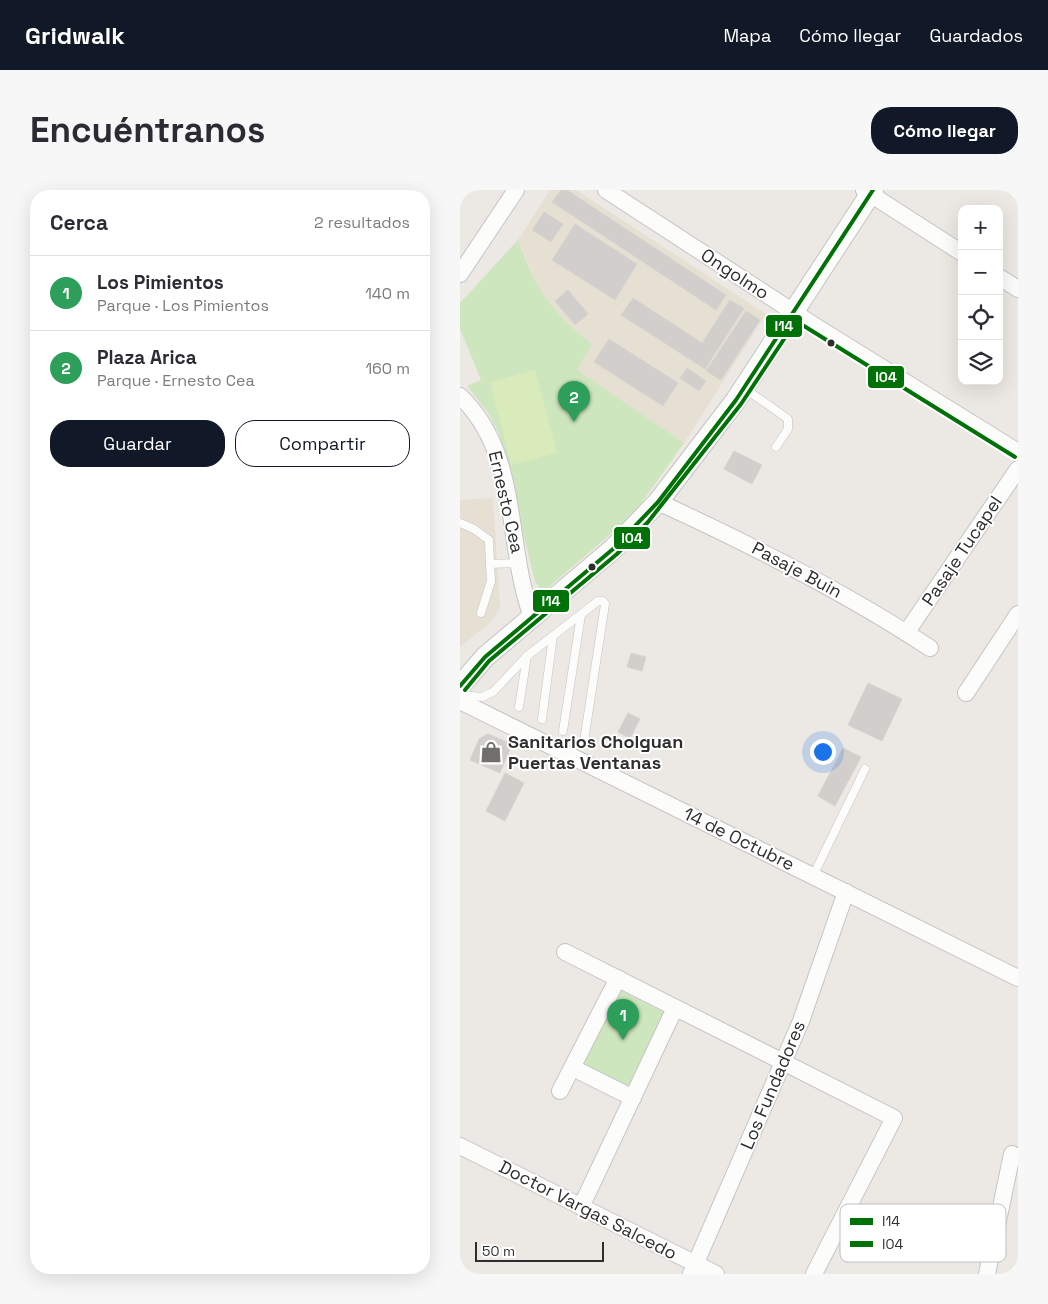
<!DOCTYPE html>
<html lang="es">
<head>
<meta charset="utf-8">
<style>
  :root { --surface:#fff; --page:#f7f7f7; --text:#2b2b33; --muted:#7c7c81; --line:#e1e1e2; --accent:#111827 }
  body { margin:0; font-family:"Space Grotesk",sans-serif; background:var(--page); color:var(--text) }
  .controls { position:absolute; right:15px; top:15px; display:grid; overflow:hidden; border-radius:10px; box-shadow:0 5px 20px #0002 }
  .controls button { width:45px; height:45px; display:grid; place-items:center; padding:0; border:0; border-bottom:1px solid var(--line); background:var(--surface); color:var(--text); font:25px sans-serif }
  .scale { position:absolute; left:15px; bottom:12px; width:129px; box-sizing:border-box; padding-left:5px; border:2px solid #2e2e2e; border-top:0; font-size:14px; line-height:18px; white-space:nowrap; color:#2e2e2e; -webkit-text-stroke:4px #fff; paint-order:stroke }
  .you { position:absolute; left:362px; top:561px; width:18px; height:18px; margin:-12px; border:4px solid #fff; border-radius:50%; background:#1a73e8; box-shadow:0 0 0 8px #1a73e833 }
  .badge { display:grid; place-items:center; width:32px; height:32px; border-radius:50%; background:var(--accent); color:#fff; font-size:16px; font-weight:700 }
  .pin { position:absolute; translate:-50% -41px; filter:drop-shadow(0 1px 2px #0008) }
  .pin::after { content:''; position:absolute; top:26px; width:18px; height:15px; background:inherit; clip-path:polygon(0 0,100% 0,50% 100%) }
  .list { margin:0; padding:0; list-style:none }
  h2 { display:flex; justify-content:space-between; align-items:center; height:65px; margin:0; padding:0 20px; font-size:21px }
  h2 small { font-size:16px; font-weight:400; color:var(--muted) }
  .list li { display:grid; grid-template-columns:32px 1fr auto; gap:15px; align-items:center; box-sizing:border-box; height:75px; padding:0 20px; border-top:1px solid var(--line) }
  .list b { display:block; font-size:19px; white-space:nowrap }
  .list p { margin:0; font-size:16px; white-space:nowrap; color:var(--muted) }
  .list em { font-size:16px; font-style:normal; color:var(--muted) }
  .actions { display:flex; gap:10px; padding:15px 20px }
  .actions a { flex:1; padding:11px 0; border:1px solid var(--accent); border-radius:20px; text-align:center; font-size:18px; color:var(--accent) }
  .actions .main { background:var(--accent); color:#fff }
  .icon { flex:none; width:28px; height:28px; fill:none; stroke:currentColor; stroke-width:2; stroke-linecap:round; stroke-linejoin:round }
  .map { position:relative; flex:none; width:558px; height:1084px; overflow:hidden; border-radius:20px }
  header { display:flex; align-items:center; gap:30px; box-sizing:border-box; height:70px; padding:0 25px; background:var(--accent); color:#fff }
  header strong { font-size:24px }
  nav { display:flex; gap:28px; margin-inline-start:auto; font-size:18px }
  .intro { display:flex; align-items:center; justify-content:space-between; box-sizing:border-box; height:120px; padding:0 30px }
  h1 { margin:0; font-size:35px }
  .button { padding:12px 22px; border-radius:20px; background:var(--accent); color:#fff; font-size:18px; font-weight:700 }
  main { display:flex; gap:30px; padding:0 30px }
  aside { flex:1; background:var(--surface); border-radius:20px; box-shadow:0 5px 20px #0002 }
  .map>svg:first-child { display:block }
  .education { fill:#e6e0d3 }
  .green { fill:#cee6be }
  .pitch { fill:#d9eabb }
  .building { fill:#d1cecb; stroke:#d7d4d0 }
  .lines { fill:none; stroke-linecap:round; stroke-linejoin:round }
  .service-casing { stroke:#c5c4c5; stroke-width:9 }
  .minor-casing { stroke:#c5c4c5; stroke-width:18 }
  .tertiary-casing { stroke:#c5c4c5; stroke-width:22 }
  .service { stroke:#fcfcfb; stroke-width:8 }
  .minor { stroke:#fcfcfb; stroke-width:16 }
  .tertiary { stroke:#fcfcfb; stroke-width:20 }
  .bus-1-casing { stroke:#fff; stroke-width:8 }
  .bus-2-casing { stroke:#fff; stroke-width:8 }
  .bus-1 { stroke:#007106; stroke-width:4 }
  .bus-2 { stroke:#007106; stroke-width:4 }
  .bus-dot { fill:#2e2e2e; stroke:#fff; stroke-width:2 }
  .labels { text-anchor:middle; stroke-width:4; stroke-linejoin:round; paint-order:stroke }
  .street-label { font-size:18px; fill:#2e2e2e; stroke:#fff }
  .poi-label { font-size:18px; font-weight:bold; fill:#2e2e2e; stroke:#fff; text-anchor:start }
  .key { fill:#fff; stroke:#c0c0c0; stroke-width:1 }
  .key-label { font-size:14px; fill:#2e2e2e }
  .line-badge { stroke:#fff; stroke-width:2 }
  .badge-label { font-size:14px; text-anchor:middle; font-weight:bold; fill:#fff }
</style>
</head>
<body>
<header>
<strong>Gridwalk</strong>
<nav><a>Mapa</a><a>Cómo llegar</a><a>Guardados</a></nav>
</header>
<div class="intro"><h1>Encuéntranos</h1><a class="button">Cómo llegar</a></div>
<main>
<aside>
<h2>Cerca<small>2 resultados</small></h2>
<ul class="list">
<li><span class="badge" style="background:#2e9e5b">1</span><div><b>Los Pimientos</b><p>Parque · Los Pimientos</p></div><em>140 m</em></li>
<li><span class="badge" style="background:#2e9e5b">2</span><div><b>Plaza Arica</b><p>Parque · Ernesto Cea</p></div><em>160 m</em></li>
</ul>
<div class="actions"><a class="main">Guardar</a><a>Compartir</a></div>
</aside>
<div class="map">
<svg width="558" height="1084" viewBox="0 0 558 1084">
  <rect width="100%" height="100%" fill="#ece8e4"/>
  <g class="education">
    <polygon points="90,0 116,0 306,124 224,253 116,180 132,154 102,130 84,110 58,50"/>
    <polygon points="33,308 40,417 32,431 0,457 0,310"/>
  </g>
  <g class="green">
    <path d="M58,50C78,102 88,119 132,154L117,180L224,253L173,325L83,402L75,392L39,243L27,221L7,196L21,190L0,139V113Z"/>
    <polygon points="160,800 205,823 168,902 119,877"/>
  </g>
  <polygon class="pitch" points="75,180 97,263 51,275 30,192"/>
  <g class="building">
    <polygon points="101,0 107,0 266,105 256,120 92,12"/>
    <polygon points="84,22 103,34 91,52 72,40"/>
    <polygon points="115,34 177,74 155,110 92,70"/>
    <polygon points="108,100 128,124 115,135 95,111"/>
    <polygon points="173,108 242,153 270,110 284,118 245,179 161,125"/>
    <polygon points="286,121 300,130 261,190 246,181"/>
    <polygon points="149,149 218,193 203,216 134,172"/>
    <polygon points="227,178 246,191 239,201 220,188"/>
    <polygon points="274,261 302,275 292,294 264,279"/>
    <polygon points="171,463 186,467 182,481 167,477"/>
    <polygon points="408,493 442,509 422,551 388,535"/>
    <polygon points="168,523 180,529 170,548 158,542"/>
    <polygon points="28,544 52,554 40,583 10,570 19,549"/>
    <polygon points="383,558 401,567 375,616 358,606"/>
    <polygon points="45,583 64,593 45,631 26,621"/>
  </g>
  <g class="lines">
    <g class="service-casing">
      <g id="service">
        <polyline points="284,198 328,229 328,239 316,257"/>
        <polyline points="0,333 14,339 29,350 30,374"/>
        <polyline points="21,423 31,391 30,374 60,373"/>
        <polyline points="0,505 22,507 33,502 67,466 138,411 143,411 145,414 124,551"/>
        <polyline points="59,517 67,466"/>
        <polyline points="82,529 93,446"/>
        <polyline points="103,541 121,425"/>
        <polyline points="353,686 405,579"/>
      </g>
    </g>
    <g class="minor-casing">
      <g id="minor">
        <polyline points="146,0 355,136 558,262"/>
        <polyline points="404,0 502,63"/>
        <polyline points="0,84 56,0"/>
        <polyline points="539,87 558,99"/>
        <path d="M0,206C61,264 45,355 72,427"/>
        <path d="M198,312C292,355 383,401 470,458"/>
        <polyline points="446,443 558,279"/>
        <polyline points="506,503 558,424"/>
        <polyline points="0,511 558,788"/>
        <polyline points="105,762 434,928 354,1084"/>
        <polyline points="113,878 173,908"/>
        <polyline points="100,901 158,788"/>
        <polyline points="0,956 256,1084"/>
        <polyline points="121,1017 215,818"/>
        <polyline points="231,1084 341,831 386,702"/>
        <polyline points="527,1084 552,964"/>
      </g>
    </g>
    <g class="tertiary-casing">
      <polyline id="tertiary" points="0,496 25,467 153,359 198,312 276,210 413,0"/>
    </g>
    <use href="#service" class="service"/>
    <use href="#minor" class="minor"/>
    <use href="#tertiary" class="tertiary"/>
    <g class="bus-1-casing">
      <polyline id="bus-1" points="0,496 25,467 153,359 198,312 276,210 413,0"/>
    </g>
    <g class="bus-2-casing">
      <polyline id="bus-2" points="5,500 29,471 157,364 188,332 281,214 336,131 555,267"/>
    </g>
    <use href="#bus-1" class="bus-1"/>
    <use href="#bus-2" class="bus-2"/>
  </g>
  <defs>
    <g id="shop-bare" transform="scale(1.725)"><path d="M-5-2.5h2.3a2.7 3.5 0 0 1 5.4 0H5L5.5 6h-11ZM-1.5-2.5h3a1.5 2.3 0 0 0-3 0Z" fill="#706f6e" stroke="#fff" stroke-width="2.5" paint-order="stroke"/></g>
  </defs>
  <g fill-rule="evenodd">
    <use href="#shop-bare" x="31" y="562"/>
  </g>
  <g class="bus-dot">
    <circle cx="371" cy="153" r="4.5"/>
    <circle cx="132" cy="377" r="4.5"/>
  </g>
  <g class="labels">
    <g class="street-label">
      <text transform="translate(275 84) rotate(33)" y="6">Ongolmo</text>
      <text transform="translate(46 312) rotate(77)" y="6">Ernesto Cea</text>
      <text transform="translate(502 361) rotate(-56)" y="6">Pasaje Tucapel</text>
      <text transform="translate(337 380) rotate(28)" y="6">Pasaje Buin</text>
      <text transform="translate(279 649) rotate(26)" y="6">14 de Octubre</text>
      <text transform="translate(313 895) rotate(-67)" y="6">Los Fundadores</text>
      <text transform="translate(128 1020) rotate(27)" y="6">Doctor Vargas Salcedo</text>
    </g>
    <g class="poi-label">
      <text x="48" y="558">Sanitarios Cholguan<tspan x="48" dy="21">Puertas Ventanas</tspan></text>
    </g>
  </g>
  <rect x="380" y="1014" width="166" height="58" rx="8" class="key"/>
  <rect x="390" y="1028" width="23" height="7" fill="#007106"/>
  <rect x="390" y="1051" width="23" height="6" fill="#007106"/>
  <g class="key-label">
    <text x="422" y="1036">I14</text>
    <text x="422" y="1059">I04</text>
  </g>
  <g class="line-badge">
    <rect x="305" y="124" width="38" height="24" rx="5" fill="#007106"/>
    <rect x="407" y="175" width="38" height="24" rx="5" fill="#007106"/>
    <rect x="153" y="336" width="38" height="24" rx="5" fill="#007106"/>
    <rect x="72" y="399" width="38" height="24" rx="5" fill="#007106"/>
  </g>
  <g class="badge-label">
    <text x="324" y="141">I14</text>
    <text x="426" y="192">I04</text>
    <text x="172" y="353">I04</text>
    <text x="91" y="416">I14</text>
  </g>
</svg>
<div class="controls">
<button>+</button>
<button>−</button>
<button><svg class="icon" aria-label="locate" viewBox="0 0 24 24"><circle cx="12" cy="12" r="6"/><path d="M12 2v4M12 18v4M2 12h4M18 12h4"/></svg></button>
<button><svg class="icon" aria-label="layers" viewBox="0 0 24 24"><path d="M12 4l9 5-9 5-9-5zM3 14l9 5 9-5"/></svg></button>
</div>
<div class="scale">50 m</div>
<div class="you"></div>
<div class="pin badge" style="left:163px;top:850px;background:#2e9e5b">1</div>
<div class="pin badge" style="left:114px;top:232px;background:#2e9e5b">2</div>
</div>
</main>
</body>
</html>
